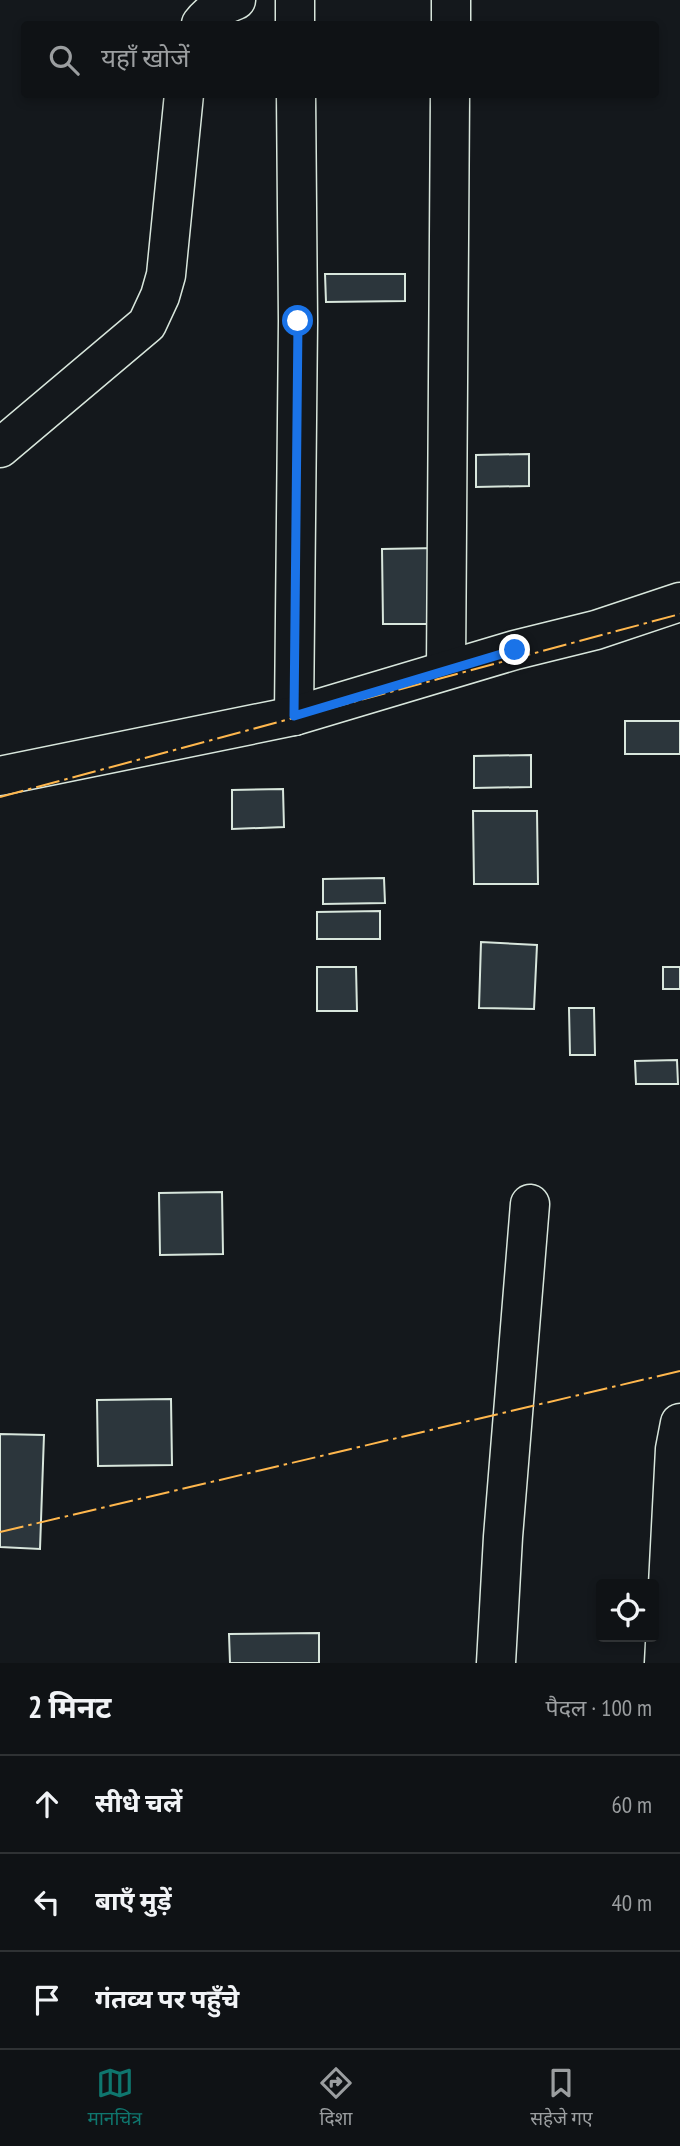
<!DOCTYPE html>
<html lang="hi">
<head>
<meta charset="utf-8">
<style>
  :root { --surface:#0f1215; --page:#1d2022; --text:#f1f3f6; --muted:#9b9ea0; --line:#2f3234; --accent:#0f766e }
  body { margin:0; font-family:"PT Sans Narrow","Noto Sans Devanagari",sans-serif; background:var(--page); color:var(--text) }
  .controls { position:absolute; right:21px; bottom:21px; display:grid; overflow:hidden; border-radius:7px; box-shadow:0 4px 10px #0003 }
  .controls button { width:63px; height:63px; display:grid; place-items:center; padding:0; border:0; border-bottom:2px solid var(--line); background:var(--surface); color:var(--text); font:35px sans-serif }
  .stop { position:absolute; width:21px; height:21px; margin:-16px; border:5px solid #1a73e8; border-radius:50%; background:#fff }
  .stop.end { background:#1a73e8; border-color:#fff; box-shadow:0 2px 7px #0008 }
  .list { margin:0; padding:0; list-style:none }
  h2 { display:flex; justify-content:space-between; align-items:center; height:91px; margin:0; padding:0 28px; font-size:30px }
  h2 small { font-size:23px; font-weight:400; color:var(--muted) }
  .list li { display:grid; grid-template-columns:46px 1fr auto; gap:21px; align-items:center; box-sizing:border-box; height:98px; padding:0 28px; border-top:2px solid var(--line) }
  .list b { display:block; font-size:26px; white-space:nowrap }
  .list em { font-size:23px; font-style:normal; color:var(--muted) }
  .icon { flex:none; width:38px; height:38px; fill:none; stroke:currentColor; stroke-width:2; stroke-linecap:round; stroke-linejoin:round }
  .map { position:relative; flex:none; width:680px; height:1663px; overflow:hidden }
  .search { position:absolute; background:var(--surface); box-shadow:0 4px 10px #0003; left:21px; right:21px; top:21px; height:77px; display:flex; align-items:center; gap:18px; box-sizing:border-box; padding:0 24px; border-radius:7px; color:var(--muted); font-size:26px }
  .sheet { height:385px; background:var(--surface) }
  nav { display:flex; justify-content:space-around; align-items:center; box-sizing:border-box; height:98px; border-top:2px solid var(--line); background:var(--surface); font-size:19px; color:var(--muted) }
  nav a { display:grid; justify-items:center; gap:4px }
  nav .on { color:var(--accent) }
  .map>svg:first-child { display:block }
  .building { fill:#2c363c; stroke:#d8e6dc; stroke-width:2 }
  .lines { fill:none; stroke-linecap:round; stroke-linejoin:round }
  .minor-casing { stroke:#d8e6dc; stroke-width:41 }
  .minor { stroke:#14181c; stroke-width:38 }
  .power { stroke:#ffb74d; stroke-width:2; stroke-dasharray:24 5 3.5 5; stroke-linecap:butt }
  .route { stroke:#1a73e8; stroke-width:9 }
</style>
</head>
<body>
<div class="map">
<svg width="680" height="1663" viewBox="0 0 680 1663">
  <rect width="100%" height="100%" fill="#14181c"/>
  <g class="building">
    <polygon points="325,274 405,274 405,301 326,302"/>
    <polygon points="529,454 529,486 476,487 476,455"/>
    <polygon points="437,548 438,624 383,624 382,549"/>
    <rect x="625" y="721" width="55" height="33"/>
    <polygon points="531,755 531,787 474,788 474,756"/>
    <polygon points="283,789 284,827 232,829 232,790"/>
    <polygon points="473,811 537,811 538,884 474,884"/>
    <polygon points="384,878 385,903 323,904 323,879"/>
    <polygon points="380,911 380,939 317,939 317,912"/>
    <polygon points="481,942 537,945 534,1009 479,1008"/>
    <polygon points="317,967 356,967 357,1011 317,1011"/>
    <rect x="663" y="967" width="17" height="22"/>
    <polygon points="569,1008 594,1008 595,1055 570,1055"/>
    <polygon points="677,1060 678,1084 636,1084 635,1061"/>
    <polygon points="222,1192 223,1254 160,1255 159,1193"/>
    <polygon points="171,1399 172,1465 98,1466 97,1400"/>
    <polygon points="0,1434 44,1435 40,1549 0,1547"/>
    <polygon points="319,1633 319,1663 230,1663 229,1634"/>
  </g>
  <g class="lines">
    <g class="minor-casing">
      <g id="minor">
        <polyline points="295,0 295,24"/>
        <path d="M201,24C210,12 222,5 236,0"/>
        <polyline points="451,24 451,0"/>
        <polyline points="0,448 147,324 160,296 166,275 184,94"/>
        <polyline points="446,670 450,94"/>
        <polyline points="294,716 298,321 296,94"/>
        <polyline points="0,776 294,716 515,650 596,630 680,602"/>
        <polyline points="496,1663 503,1537 530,1204"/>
        <polyline points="664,1663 675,1449 680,1423"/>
      </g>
    </g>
    <use href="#minor" class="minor"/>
    <g class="power">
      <polyline points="0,797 680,614"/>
      <polyline points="0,1532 680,1371"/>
    </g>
  </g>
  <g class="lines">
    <polyline class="route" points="298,321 294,716 515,650"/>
  </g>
</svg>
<div class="controls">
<button><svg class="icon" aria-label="locate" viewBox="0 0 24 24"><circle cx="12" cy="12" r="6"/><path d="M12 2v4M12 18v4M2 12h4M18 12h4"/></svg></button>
</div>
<div class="stop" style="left:298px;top:321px"></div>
<div class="stop end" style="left:515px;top:650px"></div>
<div class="search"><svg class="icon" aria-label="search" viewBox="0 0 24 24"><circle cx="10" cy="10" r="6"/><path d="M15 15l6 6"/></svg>यहाँ खोजें</div>
</div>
<section class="sheet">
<h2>2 मिनट<small>पैदल · 100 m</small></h2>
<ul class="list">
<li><svg class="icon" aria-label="ahead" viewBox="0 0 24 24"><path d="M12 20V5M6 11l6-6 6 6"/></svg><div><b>सीधे चलें</b></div><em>60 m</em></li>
<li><svg class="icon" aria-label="left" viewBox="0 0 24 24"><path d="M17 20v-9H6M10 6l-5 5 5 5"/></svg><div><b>बाएँ मुड़ें</b></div><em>40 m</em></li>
<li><svg class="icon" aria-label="arrive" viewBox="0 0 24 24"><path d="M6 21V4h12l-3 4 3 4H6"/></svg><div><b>गंतव्य पर पहुँचे</b></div></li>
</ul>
</section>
<nav>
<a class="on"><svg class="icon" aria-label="map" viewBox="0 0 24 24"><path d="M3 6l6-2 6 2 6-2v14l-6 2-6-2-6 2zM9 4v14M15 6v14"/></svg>मानचित्र</a>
<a><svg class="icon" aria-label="directions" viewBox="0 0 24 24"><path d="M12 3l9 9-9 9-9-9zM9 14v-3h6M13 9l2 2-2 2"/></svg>दिशा</a>
<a><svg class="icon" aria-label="saved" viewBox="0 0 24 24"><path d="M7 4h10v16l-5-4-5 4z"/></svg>सहेजे गए</a>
</nav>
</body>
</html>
